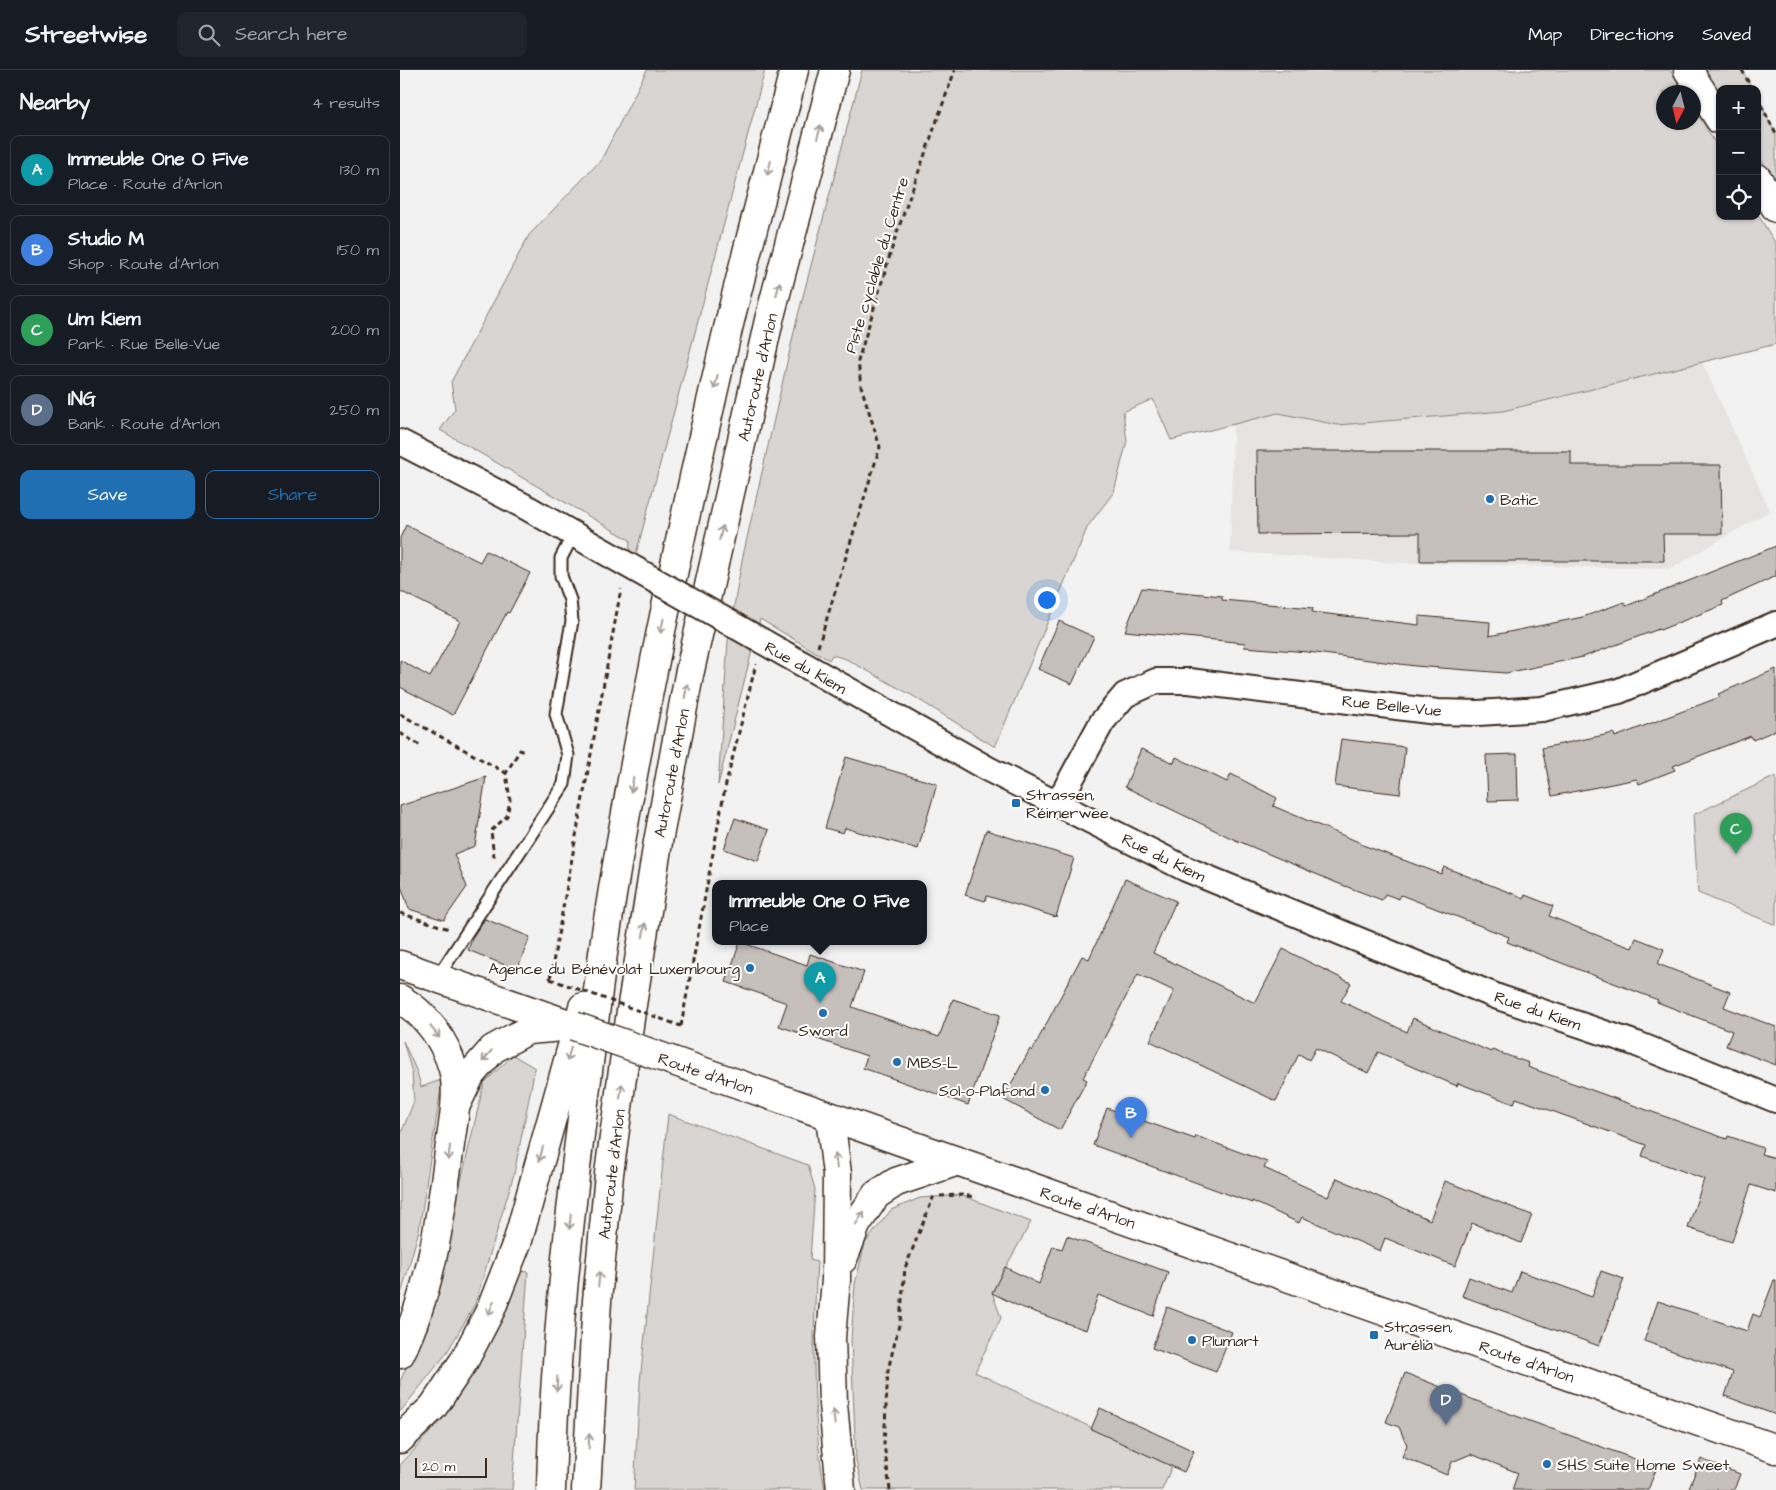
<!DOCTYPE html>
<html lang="en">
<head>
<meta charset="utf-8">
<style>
  :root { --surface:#171b24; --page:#20242c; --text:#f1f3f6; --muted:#9ea1a6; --line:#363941; --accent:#1f6fb2 }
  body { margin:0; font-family:"Architects Daughter",sans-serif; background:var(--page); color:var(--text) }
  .controls { position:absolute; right:15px; top:15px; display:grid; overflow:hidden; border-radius:10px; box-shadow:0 1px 4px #0004 }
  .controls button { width:45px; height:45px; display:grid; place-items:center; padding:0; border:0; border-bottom:1px solid var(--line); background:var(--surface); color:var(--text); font:25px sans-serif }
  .compass { position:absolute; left:1256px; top:15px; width:45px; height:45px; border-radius:50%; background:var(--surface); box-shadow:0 1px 4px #0004; rotate:187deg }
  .scale { position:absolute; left:15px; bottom:12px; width:72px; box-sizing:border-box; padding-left:5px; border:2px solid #3b2a1e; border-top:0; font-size:14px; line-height:18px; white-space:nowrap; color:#3b2a1e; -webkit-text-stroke:4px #fff; paint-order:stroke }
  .you { position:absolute; left:646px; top:529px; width:18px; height:18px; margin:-12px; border:4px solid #fff; border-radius:50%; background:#1a73e8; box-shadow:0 0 0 8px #1a73e833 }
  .badge { display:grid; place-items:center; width:32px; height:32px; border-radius:50%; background:var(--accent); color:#fff; font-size:16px; font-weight:700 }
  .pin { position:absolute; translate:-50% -41px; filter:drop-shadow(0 1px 2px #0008) }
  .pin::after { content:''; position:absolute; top:26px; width:18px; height:15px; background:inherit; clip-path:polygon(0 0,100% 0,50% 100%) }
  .popup { position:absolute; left:312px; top:810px; width:215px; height:65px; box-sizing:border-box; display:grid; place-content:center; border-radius:10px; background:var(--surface); filter:drop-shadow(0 1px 4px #0005); font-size:16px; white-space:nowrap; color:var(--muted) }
  .popup b { font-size:19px; color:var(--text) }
  .popup::after { content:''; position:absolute; left:50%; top:100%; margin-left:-10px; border:10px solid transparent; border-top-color:var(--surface) }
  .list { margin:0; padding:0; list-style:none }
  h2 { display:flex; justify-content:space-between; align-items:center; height:65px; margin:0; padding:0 20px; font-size:21px }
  h2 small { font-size:16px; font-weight:400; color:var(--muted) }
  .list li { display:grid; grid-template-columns:32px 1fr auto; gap:15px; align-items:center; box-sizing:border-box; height:70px; margin:0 10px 10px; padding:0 10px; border:1px solid var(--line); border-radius:10px }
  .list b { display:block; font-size:19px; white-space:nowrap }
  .list p { margin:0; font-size:16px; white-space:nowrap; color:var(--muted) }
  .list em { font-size:16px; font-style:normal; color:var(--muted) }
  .actions { display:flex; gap:10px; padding:15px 20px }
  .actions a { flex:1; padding:11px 0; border:1px solid var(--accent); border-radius:10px; text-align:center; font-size:18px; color:var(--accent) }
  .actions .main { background:var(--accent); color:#fff }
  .icon { flex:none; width:28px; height:28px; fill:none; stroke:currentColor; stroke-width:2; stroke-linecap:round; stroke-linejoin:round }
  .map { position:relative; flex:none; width:1376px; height:1420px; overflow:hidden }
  header { display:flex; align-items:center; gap:30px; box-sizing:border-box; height:70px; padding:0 25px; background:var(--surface); border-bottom:1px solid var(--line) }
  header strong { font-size:24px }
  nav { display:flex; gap:28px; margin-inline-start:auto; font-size:18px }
  .search { width:350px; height:45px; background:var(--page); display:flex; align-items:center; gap:12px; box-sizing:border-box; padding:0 18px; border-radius:10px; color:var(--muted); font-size:19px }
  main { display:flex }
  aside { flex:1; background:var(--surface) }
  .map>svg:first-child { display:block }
  .built { fill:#e6e3e2 }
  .green { fill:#d8d5d2; stroke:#8a8078 }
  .building { fill:#c6c0bd; stroke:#3b2a1e }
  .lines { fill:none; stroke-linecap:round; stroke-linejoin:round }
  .lane-casing { stroke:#3b2a1e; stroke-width:15 }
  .street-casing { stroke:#3b2a1e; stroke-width:28 }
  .secondary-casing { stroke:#3b2a1e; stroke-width:31 }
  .primary-casing { stroke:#3b2a1e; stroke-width:31 }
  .highway-casing { stroke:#3b2a1e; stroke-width:31 }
  .path { stroke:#3b2a1e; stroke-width:3; stroke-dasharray:5 4; stroke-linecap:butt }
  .lane { stroke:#fff; stroke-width:11 }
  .street { stroke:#fff; stroke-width:24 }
  .secondary { stroke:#fff; stroke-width:28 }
  .primary { stroke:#fff; stroke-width:28 }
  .highway { stroke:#fff; stroke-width:28 }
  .street-bridge-casing { stroke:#3b2a1e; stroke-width:28; stroke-linecap:butt }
  .primary-bridge-casing { stroke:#3b2a1e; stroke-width:31; stroke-linecap:butt }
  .path-bridge { stroke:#3b2a1e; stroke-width:3; stroke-dasharray:5 4; stroke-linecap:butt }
  .street-bridge { stroke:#fff; stroke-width:24 }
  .primary-bridge { stroke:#fff; stroke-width:28 }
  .oneway { stroke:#a79f9a }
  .poi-dot { fill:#1f6fb2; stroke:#fff; stroke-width:2 }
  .labels { text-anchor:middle; stroke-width:4; stroke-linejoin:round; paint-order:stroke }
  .street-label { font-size:16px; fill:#3b2a1e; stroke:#fff }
  .poi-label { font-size:16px; fill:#3b2a1e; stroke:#fff; text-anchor:start }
</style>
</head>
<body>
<header>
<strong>Streetwise</strong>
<div class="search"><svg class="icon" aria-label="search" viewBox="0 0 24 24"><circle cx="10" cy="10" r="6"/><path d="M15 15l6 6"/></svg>Search here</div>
<nav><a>Map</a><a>Directions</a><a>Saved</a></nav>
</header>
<main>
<aside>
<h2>Nearby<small>4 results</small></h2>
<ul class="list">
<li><span class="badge" style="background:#0f9aa8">A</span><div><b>Immeuble One O Five</b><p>Place · Route d'Arlon</p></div><em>130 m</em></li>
<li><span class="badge" style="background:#3f7fe0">B</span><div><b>Studio M</b><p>Shop · Route d'Arlon</p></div><em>150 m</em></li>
<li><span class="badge" style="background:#2e9e5b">C</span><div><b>Um Kiem</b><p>Park · Rue Belle-Vue</p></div><em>200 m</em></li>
<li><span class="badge" style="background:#5c6f8a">D</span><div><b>ING</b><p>Bank · Route d'Arlon</p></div><em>250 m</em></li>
</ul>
<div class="actions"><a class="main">Save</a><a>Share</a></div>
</aside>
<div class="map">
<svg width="1376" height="1420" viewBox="0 0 1376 1420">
  <rect width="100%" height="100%" fill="#f3f2f2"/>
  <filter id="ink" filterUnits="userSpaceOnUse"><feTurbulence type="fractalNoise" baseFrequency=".02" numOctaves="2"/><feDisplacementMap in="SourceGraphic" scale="10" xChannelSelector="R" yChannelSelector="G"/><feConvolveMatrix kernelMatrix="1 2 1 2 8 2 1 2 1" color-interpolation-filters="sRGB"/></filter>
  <g filter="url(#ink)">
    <polygon class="built" points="1302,292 1370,441 1270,499 1004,493 830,482 833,354 878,343 938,355 1103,341"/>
    <g class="green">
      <polygon points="247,0 365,0 229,510 230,470 40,360 55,339 51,312 129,165 201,90"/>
      <polygon points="462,0 1270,0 1284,22 1264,22 1264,52 1294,52 1294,38 1320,81 1320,146 1357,146 1357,143 1376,174 1376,274 1103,341 938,355 878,343 771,370 753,329 723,342 727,371 714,422 688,456 595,677 513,626 446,589 432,585 429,590 360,549 318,715 328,571 342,490 396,253"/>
      <polygon points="1305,0 1342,0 1352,19 1320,19 1320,23"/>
      <polygon points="1357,27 1376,64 1376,113 1357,83"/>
      <polygon points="1376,706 1376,855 1298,823 1293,745"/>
      <polygon points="3,971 17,1002 21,1017 38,1011 42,1012 19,1160 0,1228 0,1066 14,1031 12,1003"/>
      <polygon points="113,985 135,998 114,1104 75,1234 46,1284 0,1342 0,1311 16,1277 49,1162 84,1013"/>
      <path d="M268,1044L408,1095L415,1119L410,1190L417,1192C413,1268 411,1344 425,1420H234L240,1312Z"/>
      <polygon points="561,1125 631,1152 592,1222 601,1248 575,1302 772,1396 762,1420 463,1420 456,1391 451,1270 455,1214 465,1173 491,1140 520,1128"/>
      <path d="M119,1201L128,1202L112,1420H0V1395C27,1367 56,1333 75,1298C93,1267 107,1234 119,1201Z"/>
    </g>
    <g class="building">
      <polygon points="857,381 1171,381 1171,395 1321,395 1322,464 1263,464 1264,491 1020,491 1020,463 858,464"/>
      <polygon points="6,455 80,492 86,481 130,503 109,543 107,542 53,645 0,617 0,590 30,607 60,551 0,521 0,468"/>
      <polygon points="1376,476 1376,506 1322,531 1323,535 1260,560 1259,559 1183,587 1106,603 1015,596 908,582 844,577 845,573 725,561 742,518 822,526 822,530 913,538 912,542 1019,555 1019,546 1090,552 1089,566 1183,547 1224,532 1226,536"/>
      <polygon points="659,551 694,567 672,614 638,599"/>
      <polygon points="1376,599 1376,660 1353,670 1351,666 1273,696 1275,700 1239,714 1237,709 1152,726 1142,678 1214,663 1215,667 1320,627 1318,624"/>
      <polygon points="941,669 1005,677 1000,724 935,716"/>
      <polygon points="741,679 774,693 776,687 827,712 831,704 877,728 873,736 961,773 960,774 1041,804 1044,797 1124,828 1125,825 1153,836 1149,846 1204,868 1232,878 1236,868 1264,879 1258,894 1330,922 1324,937 1376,957 1376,995 1326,976 1332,961 1257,932 1258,930 1107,872 1109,867 1001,825 999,829 985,824 982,830 937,813 831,768 725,717"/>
      <polygon points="1117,684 1118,730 1088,731 1086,685"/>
      <polygon points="446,687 537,714 518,779 445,758 443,763 425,758"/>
      <polygon points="86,707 75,776 54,784 67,817 44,850 9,839 0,813 0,736"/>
      <polygon points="335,748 369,760 358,791 324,779"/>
      <polygon points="586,760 674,788 656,847 587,826 585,831 565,825"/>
      <polygon points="725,809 776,831 753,883 855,933 883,879 951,913 941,931 1007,962 1013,948 1091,982 1092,980 1129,993 1128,997 1327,1069 1328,1066 1363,1078 1361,1084 1376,1088 1376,1123 1351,1115 1332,1172 1288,1158 1304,1109 1242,1086 1246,1075 1116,1028 1114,1034 1058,1013 1057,1016 978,982 968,1003 916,978 909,990 899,984 876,1031 750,971 774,921 738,904 683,1008 687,1010 660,1060 603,1029 630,979 632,981 682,886 689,889"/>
      <polygon points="85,849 130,867 117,900 68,880 73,866"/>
      <polygon points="340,872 407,895 410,884 464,902 452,937 539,967 553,929 600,945 568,1035 463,998 467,986 379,956 387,933 326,912"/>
      <polygon points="707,1038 795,1069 796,1066 867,1092 864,1098 928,1127 937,1108 1030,1150 1045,1111 1132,1145 1121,1173 1072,1153 1055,1196 985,1168 980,1181 902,1147 899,1153 852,1131 852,1133 693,1075"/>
      <polygon points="667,1166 768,1202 753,1246 698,1225 686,1260 618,1236 592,1223 605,1197 639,1214 653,1176 662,1179"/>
      <polygon points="1120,1201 1192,1227 1201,1201 1224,1209 1199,1276 1062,1226 1069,1207 1112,1223"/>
      <polygon points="1374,1210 1376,1210 1376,1345 1325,1326 1333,1302 1244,1271 1258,1231 1347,1261 1353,1244 1360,1247"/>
      <polygon points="767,1237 832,1262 816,1302 752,1278"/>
      <polygon points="1005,1303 1105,1342 1257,1397 1248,1420 1112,1420 1118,1403 1071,1384 1052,1392 1047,1405 1002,1387 1007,1375 999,1357 986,1352"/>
      <polygon points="700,1338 794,1381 784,1402 691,1359"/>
      <polygon points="1301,1389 1340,1404 1334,1420 1288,1420"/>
    </g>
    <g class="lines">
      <g class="lane-casing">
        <polyline id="lane" points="37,908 164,714 168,685 156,644 172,551 170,530 161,506 161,488 173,465"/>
      </g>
      <g class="street-casing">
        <g id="street">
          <polyline points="0,372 124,436 226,494"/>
          <polyline points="362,571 588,699 786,799 1098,927 1237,974 1376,1030"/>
          <polyline points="657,735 702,652 725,625 756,611 789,611 1037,642 1078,643 1142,639 1219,621 1376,554"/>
        </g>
      </g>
      <g class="secondary-casing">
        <g id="secondary">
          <polyline points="1288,0 1320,50"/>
          <polyline points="1357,108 1376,138"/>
        </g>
      </g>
      <g class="primary-casing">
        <g id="primary">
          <polyline points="0,895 174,956"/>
          <polyline points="273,991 1376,1379"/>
        </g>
      </g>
      <g class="highway-casing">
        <g id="highway">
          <path d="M0,929C26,944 45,970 53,999C60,1023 52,1058 49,1082C40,1151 31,1221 0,1284"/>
          <polyline points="56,1035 71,1004 93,979 128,960 174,956"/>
          <polyline points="430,1047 437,1104 436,1210 431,1267 433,1334 441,1420"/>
          <polyline points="443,1189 456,1155 476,1125 496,1112 558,1091"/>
          <polyline points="0,1369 33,1337 64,1291 91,1239 118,1170 183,937"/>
          <path d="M151,1420C154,1280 170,1140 188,1001C194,951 200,900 208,850C239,654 281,460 326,267C347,178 372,89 394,0"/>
          <polyline points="186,1420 197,1231 209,1104 231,941 258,772 289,605 369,250 435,0"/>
        </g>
      </g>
      <g class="path">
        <polyline points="1342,0 1352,19"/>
        <polyline points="1357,27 1376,64"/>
        <polyline points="418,577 480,377 461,316 458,291 496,165 555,0"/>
        <polyline points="0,644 106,703"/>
        <polyline points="0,663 21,676"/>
        <polyline points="94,787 91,761 107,746 110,730 106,703 120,680 124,682"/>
        <polyline points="0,843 49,859"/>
        <polyline points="150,909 221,519"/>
        <polyline points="281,956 325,718 356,594"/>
        <polyline points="540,1126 561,1125 576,1127"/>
        <polyline points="490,1420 484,1374 488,1300 500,1251 505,1198 533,1128 534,1127"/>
      </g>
      <use href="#lane" class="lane"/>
      <use href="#street" class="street"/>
      <use href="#secondary" class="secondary"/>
      <use href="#primary" class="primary"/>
      <use href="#highway" class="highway"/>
      <g class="street-bridge-casing">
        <polyline id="street-bridge" points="226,494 362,571"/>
      </g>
      <g class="primary-bridge-casing">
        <polyline id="primary-bridge" points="174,956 273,991"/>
      </g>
      <polyline class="path-bridge" points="150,909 281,956"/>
      <use href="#street-bridge" class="street-bridge"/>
      <use href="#primary-bridge" class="primary-bridge"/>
    </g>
    <defs><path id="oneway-shaft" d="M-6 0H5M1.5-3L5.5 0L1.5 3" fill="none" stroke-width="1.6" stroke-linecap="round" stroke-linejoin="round" transform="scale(1.25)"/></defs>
    <g class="oneway">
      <use href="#oneway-shaft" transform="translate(419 62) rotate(-75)"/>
      <use href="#oneway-shaft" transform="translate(369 98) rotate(104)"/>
      <use href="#oneway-shaft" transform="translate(378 219) rotate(-75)"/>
      <use href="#oneway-shaft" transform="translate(316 312) rotate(103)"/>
      <use href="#oneway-shaft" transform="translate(321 463) rotate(-77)"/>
      <use href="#oneway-shaft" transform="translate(262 556) rotate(102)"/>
      <use href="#oneway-shaft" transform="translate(286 621) rotate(-79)"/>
      <use href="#oneway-shaft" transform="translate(232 715) rotate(100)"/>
      <use href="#oneway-shaft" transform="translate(244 860) rotate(-81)"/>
      <use href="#oneway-shaft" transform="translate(35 962) rotate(52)"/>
      <use href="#oneway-shaft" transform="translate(169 984) rotate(106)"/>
      <use href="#oneway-shaft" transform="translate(87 986) rotate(130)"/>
      <use href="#oneway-shaft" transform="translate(221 1021) rotate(-82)"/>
      <use href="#oneway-shaft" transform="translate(49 1083) rotate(98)"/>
      <use href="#oneway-shaft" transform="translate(141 1084) rotate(105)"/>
      <use href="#oneway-shaft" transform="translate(436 1091) rotate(-97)"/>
      <use href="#oneway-shaft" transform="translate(460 1148) rotate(-57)"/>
      <use href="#oneway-shaft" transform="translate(170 1152) rotate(96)"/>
      <use href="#oneway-shaft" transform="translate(199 1209) rotate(-84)"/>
      <use href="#oneway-shaft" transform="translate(91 1238) rotate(114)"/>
      <use href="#oneway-shaft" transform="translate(157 1314) rotate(93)"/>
      <use href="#oneway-shaft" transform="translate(434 1347) rotate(-95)"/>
      <use href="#oneway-shaft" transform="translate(189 1371) rotate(-87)"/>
    </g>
  </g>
  <g class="poi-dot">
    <circle cx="1090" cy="429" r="5"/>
    <rect x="611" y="728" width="10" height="10" rx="2.5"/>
    <circle cx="350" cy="898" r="5"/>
    <circle cx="423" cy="943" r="5"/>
    <circle cx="497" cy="992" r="5"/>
    <circle cx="645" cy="1020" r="5"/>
    <rect x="969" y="1260" width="10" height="10" rx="2.5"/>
    <circle cx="792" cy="1270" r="5"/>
    <circle cx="1147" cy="1394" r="5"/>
  </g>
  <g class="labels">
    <g class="street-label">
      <text transform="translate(476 195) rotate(-73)" y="6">Piste cyclable du Centre</text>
      <text transform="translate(357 307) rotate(-77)" y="6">Autoroute d'Arlon</text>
      <text transform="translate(406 597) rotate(29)" y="6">Rue du Kiem</text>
      <text transform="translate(992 635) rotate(6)" y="6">Rue Belle-Vue</text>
      <text transform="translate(271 703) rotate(-79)" y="6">Autoroute d'Arlon</text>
      <text transform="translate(764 787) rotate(26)" y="6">Rue du Kiem</text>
      <text transform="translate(1138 940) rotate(19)" y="6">Rue du Kiem</text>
      <text transform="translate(306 1003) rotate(19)" y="6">Route d'Arlon</text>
      <text transform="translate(211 1104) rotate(-83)" y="6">Autoroute d'Arlon</text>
      <text transform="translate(688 1137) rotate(19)" y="6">Route d'Arlon</text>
      <text transform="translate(1127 1291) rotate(19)" y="6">Route d'Arlon</text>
    </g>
    <g class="poi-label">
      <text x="1100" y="435">Batic</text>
      <text x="626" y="730">Strassen,<tspan x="626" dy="18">Réimerwee</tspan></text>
      <text x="340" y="904" text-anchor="end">Agence du Bénévolat Luxembourg</text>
      <text x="423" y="966" text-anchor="middle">Sword</text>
      <text x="507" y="998">MBS-L</text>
      <text x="635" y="1026" text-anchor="end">Sol-o-Plafond</text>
      <text x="984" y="1262">Strassen,<tspan x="984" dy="18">Aurélia</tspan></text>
      <text x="802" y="1276">Plumart</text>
      <text x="1157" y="1400">SHS Suite Home Sweet</text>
    </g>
  </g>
</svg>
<div class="controls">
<button>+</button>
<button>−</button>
<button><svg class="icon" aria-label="locate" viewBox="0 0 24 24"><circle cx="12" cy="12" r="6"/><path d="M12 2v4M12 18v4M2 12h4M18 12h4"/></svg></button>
</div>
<svg class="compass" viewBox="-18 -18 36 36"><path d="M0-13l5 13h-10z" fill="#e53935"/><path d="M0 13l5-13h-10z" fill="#9ea1a6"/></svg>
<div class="scale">20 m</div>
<div class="you"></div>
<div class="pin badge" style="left:420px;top:933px;background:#0f9aa8">A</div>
<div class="popup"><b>Immeuble One O Five</b>Place</div>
<div class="pin badge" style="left:731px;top:1068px;background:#3f7fe0">B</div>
<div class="pin badge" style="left:1336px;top:784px;background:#2e9e5b">C</div>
<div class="pin badge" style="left:1046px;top:1355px;background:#5c6f8a">D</div>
</div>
</main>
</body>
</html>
